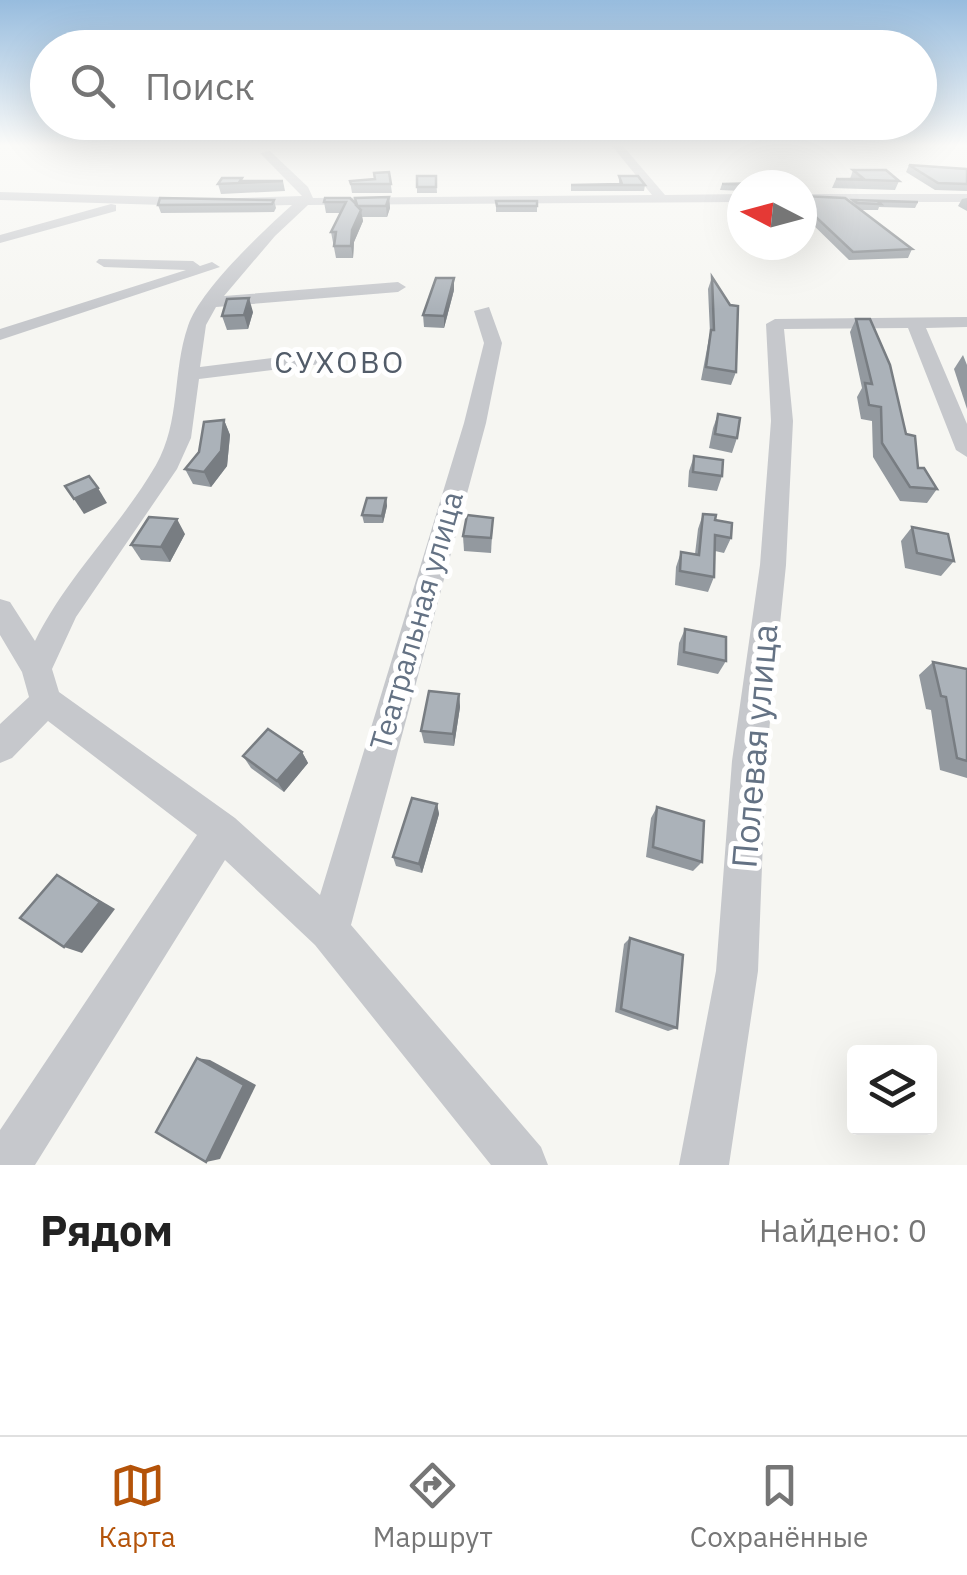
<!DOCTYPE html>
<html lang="ru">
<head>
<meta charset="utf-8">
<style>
  :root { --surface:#fff; --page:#f2f2f2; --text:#222; --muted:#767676; --line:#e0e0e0; --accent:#b45309 }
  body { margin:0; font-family:"IBM Plex Sans",sans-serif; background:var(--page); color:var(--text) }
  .controls { position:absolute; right:30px; bottom:30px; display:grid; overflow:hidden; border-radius:10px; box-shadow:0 10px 40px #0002 }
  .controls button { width:90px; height:90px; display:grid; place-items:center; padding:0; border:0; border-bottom:2px solid var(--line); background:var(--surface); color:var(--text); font:50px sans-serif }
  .compass { position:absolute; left:727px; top:170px; width:90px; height:90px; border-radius:50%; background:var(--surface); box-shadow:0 10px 40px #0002; rotate:276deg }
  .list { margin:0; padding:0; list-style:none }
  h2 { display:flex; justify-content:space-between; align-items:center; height:130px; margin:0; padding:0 40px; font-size:42px }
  h2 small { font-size:32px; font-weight:400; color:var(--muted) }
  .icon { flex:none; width:55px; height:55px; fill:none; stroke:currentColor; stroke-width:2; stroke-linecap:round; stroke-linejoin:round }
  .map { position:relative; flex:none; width:967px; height:1165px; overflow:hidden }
  .search { position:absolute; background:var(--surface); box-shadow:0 10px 40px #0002; left:30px; right:30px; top:30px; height:110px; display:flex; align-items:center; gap:25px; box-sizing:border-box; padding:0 35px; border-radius:55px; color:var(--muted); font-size:38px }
  .sheet { height:270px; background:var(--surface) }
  nav { display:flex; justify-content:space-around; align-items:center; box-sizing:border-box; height:140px; border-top:2px solid var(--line); background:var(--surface); font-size:28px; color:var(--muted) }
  nav a { display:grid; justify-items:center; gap:5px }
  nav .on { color:var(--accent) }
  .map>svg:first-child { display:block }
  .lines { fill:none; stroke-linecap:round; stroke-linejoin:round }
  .minor { fill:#c6c8cc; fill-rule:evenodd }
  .wall { fill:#93999f }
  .shaded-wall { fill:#787d82 }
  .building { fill:#abb2b9; stroke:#787d82; stroke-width:2.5 }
  .labels { text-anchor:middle; stroke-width:10; stroke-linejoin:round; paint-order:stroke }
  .far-quarter-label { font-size:30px; letter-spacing:2.5px; fill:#525c69; stroke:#fff }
  .street-label { font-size:30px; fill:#647284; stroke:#fff }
  .near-street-label { font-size:35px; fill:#647284; stroke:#fff }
</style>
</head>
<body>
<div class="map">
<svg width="967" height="1165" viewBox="0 0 967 1165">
  <rect width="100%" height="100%" fill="#f6f6f2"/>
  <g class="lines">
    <g class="minor">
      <path d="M612,146H623L665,195L742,194V202L308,205L275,236L224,296L398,282L406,287L398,292L216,307L206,325L200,367L321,352L330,358L321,364L199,379L191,438L177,469L76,617L52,669L59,692L235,818L320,895L464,423L484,343L474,311L489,307L502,343L486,423L351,925L541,1147L548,1165H491L315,945L225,860L35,1165H0V1130L197,835L48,721L12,758L0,763V724L29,697L22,672L0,635V599L10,602L35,641C67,576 120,527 156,465C181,421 172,372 188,326C200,290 263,231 292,205L239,206L232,202L239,198L302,196L260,153L270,151L308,187L313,198L652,195Z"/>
      <polygon points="0,192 196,198 203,202 196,206 0,200"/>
      <rect x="802" y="194" width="165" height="8"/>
      <polygon points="111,204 116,205 116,211 0,243 0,235"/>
      <polygon points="99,259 193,261 200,266 212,262 220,267 0,340 0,329 186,270 104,267 96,262"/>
      <polygon points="967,317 967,327 926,328 967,424 967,457 956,450 908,328 784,329 793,421 786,565 766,761 758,971 729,1165 679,1165 716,971 732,761 760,565 771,421 766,324 775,319"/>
    </g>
  </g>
  <g class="wall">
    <polygon points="909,165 967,169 967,191 935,190 906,172"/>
    <polygon points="853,170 899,181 895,190 832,188 836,179 850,179"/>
    <polygon points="389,172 392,193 352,193 350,181 375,179"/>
    <polygon points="417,176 436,176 437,193 417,193"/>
    <polygon points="619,176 645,185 644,191 571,191 571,185 619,184"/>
    <polygon points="243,181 283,181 285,191 221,194 218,184"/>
    <polygon points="722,184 742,185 742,191 720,190"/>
    <polygon points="802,196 851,203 853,200 918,202 915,208 879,207 878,210 860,210 912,249 908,258 849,260 802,214"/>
    <polygon points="389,197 390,208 387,217 362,217 363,221 354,242 353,258 336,258 331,232 340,213 326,213 324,202 350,198 356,204"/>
    <polygon points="967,198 967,211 958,206 962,199"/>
    <polygon points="274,200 276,208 274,212 161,213 158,205"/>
    <rect x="496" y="201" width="41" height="11"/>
    <polygon points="712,277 736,372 731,385 701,380 710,333 708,289"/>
    <polygon points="454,290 444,328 424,327 423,315"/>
    <polygon points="253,312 248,329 227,330 222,316"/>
    <polygon points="856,319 906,434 918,468 937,489 927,503 900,501 873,457 872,421 861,419 857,397 862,388 850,332"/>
    <polygon points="963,355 967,365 967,409 954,369"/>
    <polygon points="718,414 737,438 732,453 709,448 713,428"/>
    <polygon points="224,420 230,435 227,466 211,487 193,484 185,469"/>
    <polygon points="694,456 722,476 717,491 688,487 689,471"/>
    <polygon points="386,498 387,506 383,523 364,523 362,515"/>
    <polygon points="703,514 715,520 731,538 724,553 715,551 714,577 708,592 675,585 676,567 681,552 695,554 698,529"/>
    <polygon points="493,518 491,553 464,551 463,536"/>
    <polygon points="912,527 954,561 941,576 905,568 901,541"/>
    <polygon points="185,534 170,562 141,560 131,545"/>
    <polygon points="685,629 726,661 718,674 677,665 679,643"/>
    <polygon points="933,662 967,669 967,778 940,770 931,710 926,709 919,675"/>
    <polygon points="459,694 460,707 454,746 424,743 421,731"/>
    <polygon points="302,752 308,763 284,792 251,768 243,756"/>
    <polygon points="437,804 439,814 422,873 396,866 393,857"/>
    <polygon points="657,807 702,862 693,871 646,857 651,818"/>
    <polygon points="630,938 677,1028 668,1031 615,1012 624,944"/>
  </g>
  <g class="shaded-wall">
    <polygon points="389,197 390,208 387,217 386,206"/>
    <polygon points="361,210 363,221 354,242 353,258 351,246 352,230"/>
    <polygon points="454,278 454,290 444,328 444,316"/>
    <polygon points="249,298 253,312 248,329 244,315"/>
    <polygon points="224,420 230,435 227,466 211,487 204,472"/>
    <polygon points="98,488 107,503 84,514 74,499"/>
    <polygon points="386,498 387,506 383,523 382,516"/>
    <polygon points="177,519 185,534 170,562 161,547"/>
    <polygon points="459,694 460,707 454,746 453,734"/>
    <polygon points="302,752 308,763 284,792 277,781"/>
    <polygon points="437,804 439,814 422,873 419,864"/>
    <polygon points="57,875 115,909 82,953 64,947"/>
    <polygon points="197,1058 210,1060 256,1085 220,1159 206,1162"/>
  </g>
  <g class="building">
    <polygon points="909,165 967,169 967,184 938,183"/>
    <polygon points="853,170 886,170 899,181 836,179 864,179"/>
    <polygon points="389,172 391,184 351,184 350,181 375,179 374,173"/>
    <rect x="417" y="176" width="19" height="11"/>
    <polygon points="619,176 638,176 645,185 571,185 622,184"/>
    <polygon points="222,178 242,178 240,181 283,181 218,184"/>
    <polygon points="768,183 771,185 722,184"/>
    <polygon points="802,196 845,198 912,249 853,252 802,204"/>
    <polygon points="389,197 386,206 357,206 361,210 352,230 351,246 334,246 336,232 331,232 346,202 324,202 325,198 350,198 357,205 355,198"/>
    <polygon points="160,198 274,200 272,204 158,205"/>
    <polygon points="853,200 918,202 878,201 881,204 857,203"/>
    <polygon points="496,201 537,201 537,206 497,206"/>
    <polygon points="712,277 730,305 738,306 736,372 706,367 711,330 714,330"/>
    <polygon points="436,278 454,278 444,316 423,315"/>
    <polygon points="249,298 244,315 222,316 227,299"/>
    <polygon points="856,319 870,319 890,365 906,434 915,436 918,468 924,468 937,489 910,487 882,443 881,407 869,405 865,383 872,384"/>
    <polygon points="718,414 740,418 737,438 715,434"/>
    <polygon points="224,420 221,451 204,472 185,469 199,452 204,422"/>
    <polygon points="694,456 723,460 722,476 693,472"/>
    <polygon points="89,476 98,488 74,499 65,486"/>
    <polygon points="367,498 386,498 382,516 362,515"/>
    <polygon points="703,514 716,515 715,520 732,523 731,538 715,535 714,577 680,571 681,552 699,555"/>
    <polygon points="467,515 493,518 491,538 463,536"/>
    <polygon points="149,517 177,519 161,547 131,545"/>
    <polygon points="912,527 948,534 954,561 917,553"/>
    <polygon points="685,629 726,637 726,661 684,652"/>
    <polygon points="933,662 967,669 967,761 957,758 946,697 941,696"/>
    <polygon points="429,691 459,694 453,734 421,731"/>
    <polygon points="268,729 302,752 277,781 243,756"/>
    <polygon points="412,798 437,804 419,864 393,857"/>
    <polygon points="657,807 704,821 702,862 653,847"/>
    <polygon points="57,875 100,902 64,947 20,918"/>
    <polygon points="630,938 683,955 677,1028 621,1009"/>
    <polygon points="197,1058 244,1085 206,1162 156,1132"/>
  </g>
  <linearGradient id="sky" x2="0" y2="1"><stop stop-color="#97bcde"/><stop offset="0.47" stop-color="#fbfbf9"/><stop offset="1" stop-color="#fbfbf9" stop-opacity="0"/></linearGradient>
  <rect width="967" height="309" fill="url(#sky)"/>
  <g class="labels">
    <g class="far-quarter-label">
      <text x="340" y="373">СУХОВО</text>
    </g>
    <g class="street-label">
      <text transform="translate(417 621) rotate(-74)" y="10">Театральная улица</text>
    </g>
    <g class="near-street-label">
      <text transform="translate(755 746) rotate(-85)" y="12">Полевая улица</text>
    </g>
  </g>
</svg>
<div class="controls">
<button><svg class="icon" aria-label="layers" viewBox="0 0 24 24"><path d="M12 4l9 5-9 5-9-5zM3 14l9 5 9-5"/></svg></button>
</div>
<svg class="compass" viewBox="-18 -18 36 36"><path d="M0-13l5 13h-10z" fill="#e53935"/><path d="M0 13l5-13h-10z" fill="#767676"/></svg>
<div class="search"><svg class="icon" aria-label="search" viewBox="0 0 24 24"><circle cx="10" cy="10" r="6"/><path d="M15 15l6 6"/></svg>Поиск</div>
</div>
<section class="sheet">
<h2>Рядом<small>Найдено: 0</small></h2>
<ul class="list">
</ul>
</section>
<nav>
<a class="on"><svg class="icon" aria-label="map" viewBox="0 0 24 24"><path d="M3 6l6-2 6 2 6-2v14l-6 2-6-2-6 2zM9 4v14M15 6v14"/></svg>Карта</a>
<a><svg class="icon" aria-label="directions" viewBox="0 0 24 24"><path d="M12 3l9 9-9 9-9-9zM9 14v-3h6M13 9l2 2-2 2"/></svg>Маршрут</a>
<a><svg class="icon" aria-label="saved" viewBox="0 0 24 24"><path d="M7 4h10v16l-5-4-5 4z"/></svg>Сохранённые</a>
</nav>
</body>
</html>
